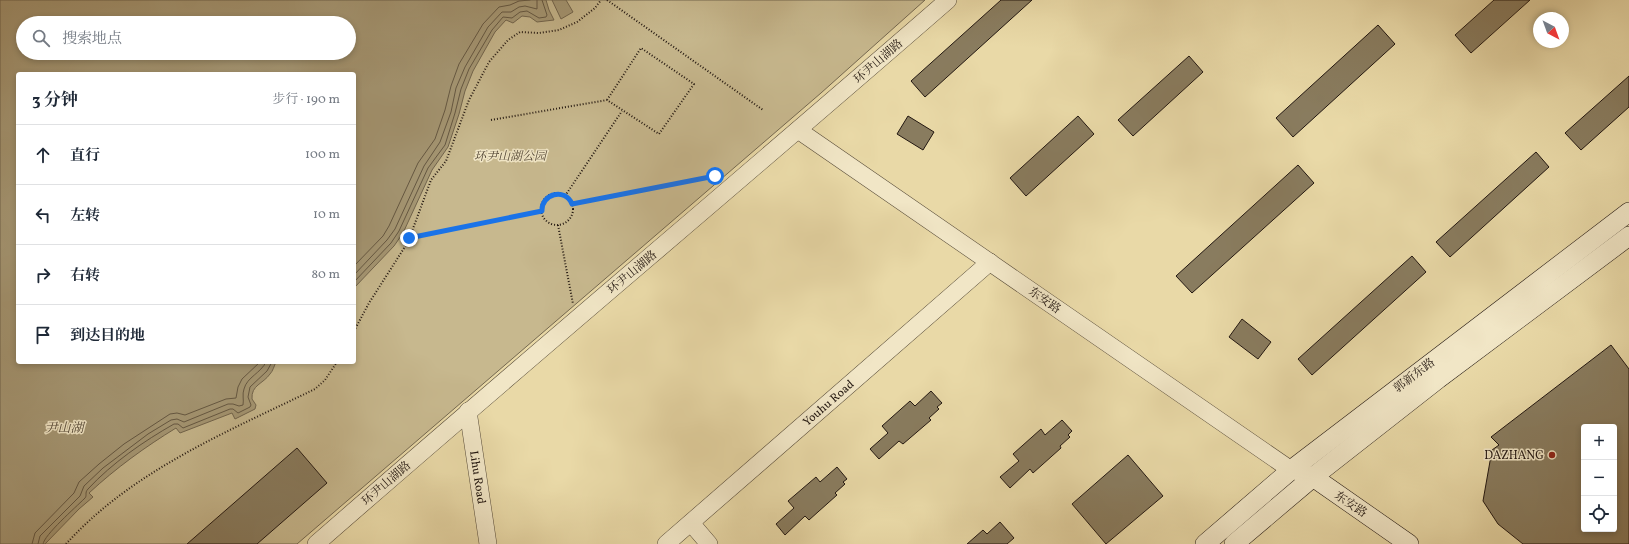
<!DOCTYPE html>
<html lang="zh">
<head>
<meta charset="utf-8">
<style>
  :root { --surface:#fff; --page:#f6f6f7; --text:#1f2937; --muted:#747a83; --line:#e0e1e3 }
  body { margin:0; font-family:Vollkorn,"Noto Serif SC",serif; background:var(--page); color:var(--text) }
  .controls { position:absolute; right:12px; bottom:12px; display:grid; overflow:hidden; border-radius:4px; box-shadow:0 2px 6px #0003 }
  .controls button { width:36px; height:36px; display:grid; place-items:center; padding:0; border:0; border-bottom:1px solid var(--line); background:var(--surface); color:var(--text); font:20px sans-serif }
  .compass { position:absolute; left:1533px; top:12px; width:36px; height:36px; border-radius:50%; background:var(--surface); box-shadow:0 2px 6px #0003; rotate:139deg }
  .stop { position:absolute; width:12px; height:12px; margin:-9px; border:3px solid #1a73e8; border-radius:50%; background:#fff }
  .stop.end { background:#1a73e8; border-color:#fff; box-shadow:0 1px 4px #0008 }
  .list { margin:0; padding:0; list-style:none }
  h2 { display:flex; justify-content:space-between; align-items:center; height:52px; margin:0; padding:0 16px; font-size:17px }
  h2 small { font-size:13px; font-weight:400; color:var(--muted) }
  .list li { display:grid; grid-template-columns:26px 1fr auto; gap:12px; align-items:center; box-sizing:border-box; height:60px; padding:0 16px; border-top:1px solid var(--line) }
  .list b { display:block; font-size:15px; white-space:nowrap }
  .list em { font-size:13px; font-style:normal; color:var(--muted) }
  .icon { flex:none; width:22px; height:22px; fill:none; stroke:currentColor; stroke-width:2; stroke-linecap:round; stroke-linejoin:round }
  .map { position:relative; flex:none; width:1629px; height:544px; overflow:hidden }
  .search { position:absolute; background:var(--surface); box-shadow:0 2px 6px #0003; left:16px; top:16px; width:340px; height:44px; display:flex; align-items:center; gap:10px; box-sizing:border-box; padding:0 14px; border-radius:22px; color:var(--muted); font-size:15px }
  .panel { position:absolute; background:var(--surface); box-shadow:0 2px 6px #0003; left:16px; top:72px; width:340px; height:292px; border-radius:4px }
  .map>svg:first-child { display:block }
  .green { fill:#c7b88e; stroke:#746850; fill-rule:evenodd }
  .water { fill:#a59774; stroke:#71644c; fill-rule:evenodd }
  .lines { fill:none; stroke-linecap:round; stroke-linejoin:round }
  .shore { stroke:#645742; stroke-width:1 }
  .building { fill:#897c5f; stroke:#221711; fill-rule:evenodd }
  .tertiary-casing { stroke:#544836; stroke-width:18 }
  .secondary-casing { stroke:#221711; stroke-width:20 }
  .path { stroke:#221711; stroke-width:2; stroke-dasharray:1 2; stroke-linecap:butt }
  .tertiary { stroke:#f1e6c6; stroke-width:17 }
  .secondary { stroke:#f1e6c6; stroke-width:19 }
  .route { stroke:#1a73e8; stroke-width:5 }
  .poi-dot { fill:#8f2418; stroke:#f1e6c6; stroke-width:1.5 }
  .labels { text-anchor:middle; stroke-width:3; stroke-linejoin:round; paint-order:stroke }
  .street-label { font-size:12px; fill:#221711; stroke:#f1e6c6 }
  .park-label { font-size:12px; font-style:italic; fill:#544736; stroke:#f1e6c6 }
  .poi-label { font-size:12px; fill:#221711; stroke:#f1e6c6; text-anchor:end }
  .water-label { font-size:13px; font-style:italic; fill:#564a39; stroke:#f1e6c6 }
</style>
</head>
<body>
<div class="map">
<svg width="1629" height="544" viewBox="0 0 1629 544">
  <rect width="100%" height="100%" fill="#e9d9a7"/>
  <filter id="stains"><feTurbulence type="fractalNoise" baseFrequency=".005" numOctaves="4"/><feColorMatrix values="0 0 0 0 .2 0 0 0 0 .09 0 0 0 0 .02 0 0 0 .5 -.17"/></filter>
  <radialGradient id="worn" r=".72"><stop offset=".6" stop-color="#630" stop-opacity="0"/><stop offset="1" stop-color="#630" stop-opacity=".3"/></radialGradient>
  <path class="green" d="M0,0H925L821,93L297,544H0ZM23,23H349V53H23ZM18,74H354V362H18Z"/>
  <g class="water">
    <path d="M0,0H546L549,10L554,20L537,22L530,17L522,16L513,23L506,20L495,32L473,71L465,91L459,114L448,147L432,170L403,233L394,246L354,288V74H18V362H276C274,366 273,371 270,374C263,384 251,385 252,399L256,405L255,409L235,419L232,413L180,433L176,428C145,447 116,468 89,493L93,497L79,509L45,544H0ZM23,23H349V53H23Z"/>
    <polygon points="552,0 566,0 573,12 561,19"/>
  </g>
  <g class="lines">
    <g class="shore">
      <polyline points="354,266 383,236 389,226 418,163 435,139 445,110 451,86 459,64 483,24 499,7 510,5 519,1 530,0"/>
      <polyline points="354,275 387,240 395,229 424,166 440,142 451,112 456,88 465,67 488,27 502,12 511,12 519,7 525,6 537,9 537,0"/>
      <polyline points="354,282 391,243 399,231 428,168 445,145 455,113 461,89 469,69 492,30 503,17 512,18 520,12 527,11 539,18 546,17 547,15 542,0"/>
      <polyline points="32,544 35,533 74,493 79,482 99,464 124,444 170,414 177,413 185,415 226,399 236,398 238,387 242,379 260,362"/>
      <path d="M38,544L40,536L80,496L84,486L103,468L148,434L171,420L177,419L184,422L228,404H233L239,406L243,405C244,400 242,394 244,389C247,377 261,373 266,362"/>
      <path d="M43,544C44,535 76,507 84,499C88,496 84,493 88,489C112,463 144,441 174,424H178L183,428L230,409H233L238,413L250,407L251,405L248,397L250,387L267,371L272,362"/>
    </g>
  </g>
  <g class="building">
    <polygon points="1001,0 1032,0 925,97 911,81"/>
    <polygon points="1494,0 1530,0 1471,53 1455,35"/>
    <polygon points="1378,25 1395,44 1293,137 1276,118"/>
    <polygon points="1189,56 1203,72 1133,136 1118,120"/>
    <polygon points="1629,76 1629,107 1581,150 1565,133"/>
    <polygon points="908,116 934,132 923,150 897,134"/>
    <polygon points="1078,116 1094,134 1026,196 1010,178"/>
    <polygon points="1536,152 1549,167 1450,257 1436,242"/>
    <polygon points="1298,165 1314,183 1192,293 1176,276"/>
    <polygon points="1412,256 1426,272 1312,375 1298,359"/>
    <polygon points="1242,319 1271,342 1258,359 1229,337"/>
    <path d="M1611,345L1629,369V544H1523L1498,524L1483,501L1492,450L1499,445L1491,437ZM1584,427H1614V529H1584Z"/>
    <polygon points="931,391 942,403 937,407 939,409 929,418 931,420 903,444 899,441 879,459 870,449 888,433 882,426 910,401 915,406"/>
    <polygon points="1062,420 1072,431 1068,435 1070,437 1060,446 1061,448 1033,473 1030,469 1010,488 1000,477 1019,461 1013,454 1041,429 1045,435"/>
    <polygon points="297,448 327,483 257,544 187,544"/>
    <polygon points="1128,455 1163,496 1106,544 1072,504"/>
    <polygon points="837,467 847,479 843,482 845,484 835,493 837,495 809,520 805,516 785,535 776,524 794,508 788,501 816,477 820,482"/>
    <polygon points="1000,522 1014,538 1007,544 967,544 983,530 987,534"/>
  </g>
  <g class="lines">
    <g class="tertiary-casing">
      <g id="tertiary">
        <polyline points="798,130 1291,470"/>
        <path id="s1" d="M468,411L488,544"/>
        <polyline points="691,523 709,544"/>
        <path d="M316,544C525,361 738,183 948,0"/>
        <path id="s2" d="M666,544L990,262"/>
      </g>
    </g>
    <g class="secondary-casing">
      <g id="secondary">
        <polyline points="1302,474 1313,477 1409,544"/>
        <polyline points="1205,544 1291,470 1629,212"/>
        <polyline points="1234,544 1313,477 1438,379 1629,236"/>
      </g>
    </g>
    <g class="path">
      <polyline points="607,0 763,110"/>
      <polyline points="491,120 607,100 659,134 694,84 641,48 607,100"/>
      <circle cx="557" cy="209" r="16"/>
      <polyline points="565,196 622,111"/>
      <polyline points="572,204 722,175"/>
      <polyline points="558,225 573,304"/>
      <polyline points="409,238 542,211"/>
      <polyline points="354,331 369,303 408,242 431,180 446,161 469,100 489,62 508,40 520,32 539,33 559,30 577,22 595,8 601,0"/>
      <path d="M66,544C133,470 227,432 315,389L325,380L337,362"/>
    </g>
    <use href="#tertiary" class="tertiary"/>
    <use href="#secondary" class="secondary"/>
  </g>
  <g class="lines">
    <path class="route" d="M409,238L542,211C541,194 565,187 572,204L715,176"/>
  </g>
  <circle class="poi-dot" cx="1552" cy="455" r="4"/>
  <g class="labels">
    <g class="street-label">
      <text transform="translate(878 61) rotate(-41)" y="4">环尹山湖路</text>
      <text transform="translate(632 272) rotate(-40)" y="4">环尹山湖路</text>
      <text transform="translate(1045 300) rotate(35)" y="4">东安路</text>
      <text transform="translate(1414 375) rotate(-37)" y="4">郭新东路</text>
      <text dy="4" stroke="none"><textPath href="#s2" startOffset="215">Youhu Road</textPath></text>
      <text dy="4" stroke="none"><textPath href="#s1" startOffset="67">Lihu Road</textPath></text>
      <text transform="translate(386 483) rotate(-41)" y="4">环尹山湖路</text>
      <text transform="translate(1351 504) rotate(34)" y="4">东安路</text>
    </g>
    <g class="park-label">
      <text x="510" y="160">环尹山湖公园</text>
    </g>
    <g class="poi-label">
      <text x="1544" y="459">DAZHANG</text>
    </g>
    <g class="water-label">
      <text x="64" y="432">尹山湖</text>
    </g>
  </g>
  <rect width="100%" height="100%" filter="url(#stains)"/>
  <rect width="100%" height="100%" fill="url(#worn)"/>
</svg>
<div class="controls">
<button>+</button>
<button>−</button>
<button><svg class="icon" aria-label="locate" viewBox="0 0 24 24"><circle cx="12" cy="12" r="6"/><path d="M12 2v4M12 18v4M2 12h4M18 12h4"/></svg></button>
</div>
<svg class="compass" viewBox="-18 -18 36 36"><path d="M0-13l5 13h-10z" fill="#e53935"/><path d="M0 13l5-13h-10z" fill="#747a83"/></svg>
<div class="stop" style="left:715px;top:176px"></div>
<div class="stop end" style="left:409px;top:238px"></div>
<div class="search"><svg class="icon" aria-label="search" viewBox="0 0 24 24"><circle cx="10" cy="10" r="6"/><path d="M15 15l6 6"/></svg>搜索地点</div>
<section class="panel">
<h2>3 分钟<small>步行 · 190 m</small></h2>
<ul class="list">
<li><svg class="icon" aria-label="ahead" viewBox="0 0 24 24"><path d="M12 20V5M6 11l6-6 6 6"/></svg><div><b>直行</b></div><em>100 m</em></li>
<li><svg class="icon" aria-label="left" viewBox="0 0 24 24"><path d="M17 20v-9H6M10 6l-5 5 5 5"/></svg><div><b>左转</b></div><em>10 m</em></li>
<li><svg class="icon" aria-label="right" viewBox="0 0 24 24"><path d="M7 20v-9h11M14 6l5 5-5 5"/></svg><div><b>右转</b></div><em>80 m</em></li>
<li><svg class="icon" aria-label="arrive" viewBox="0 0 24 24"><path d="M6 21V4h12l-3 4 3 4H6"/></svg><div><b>到达目的地</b></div></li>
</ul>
</section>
</div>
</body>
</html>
